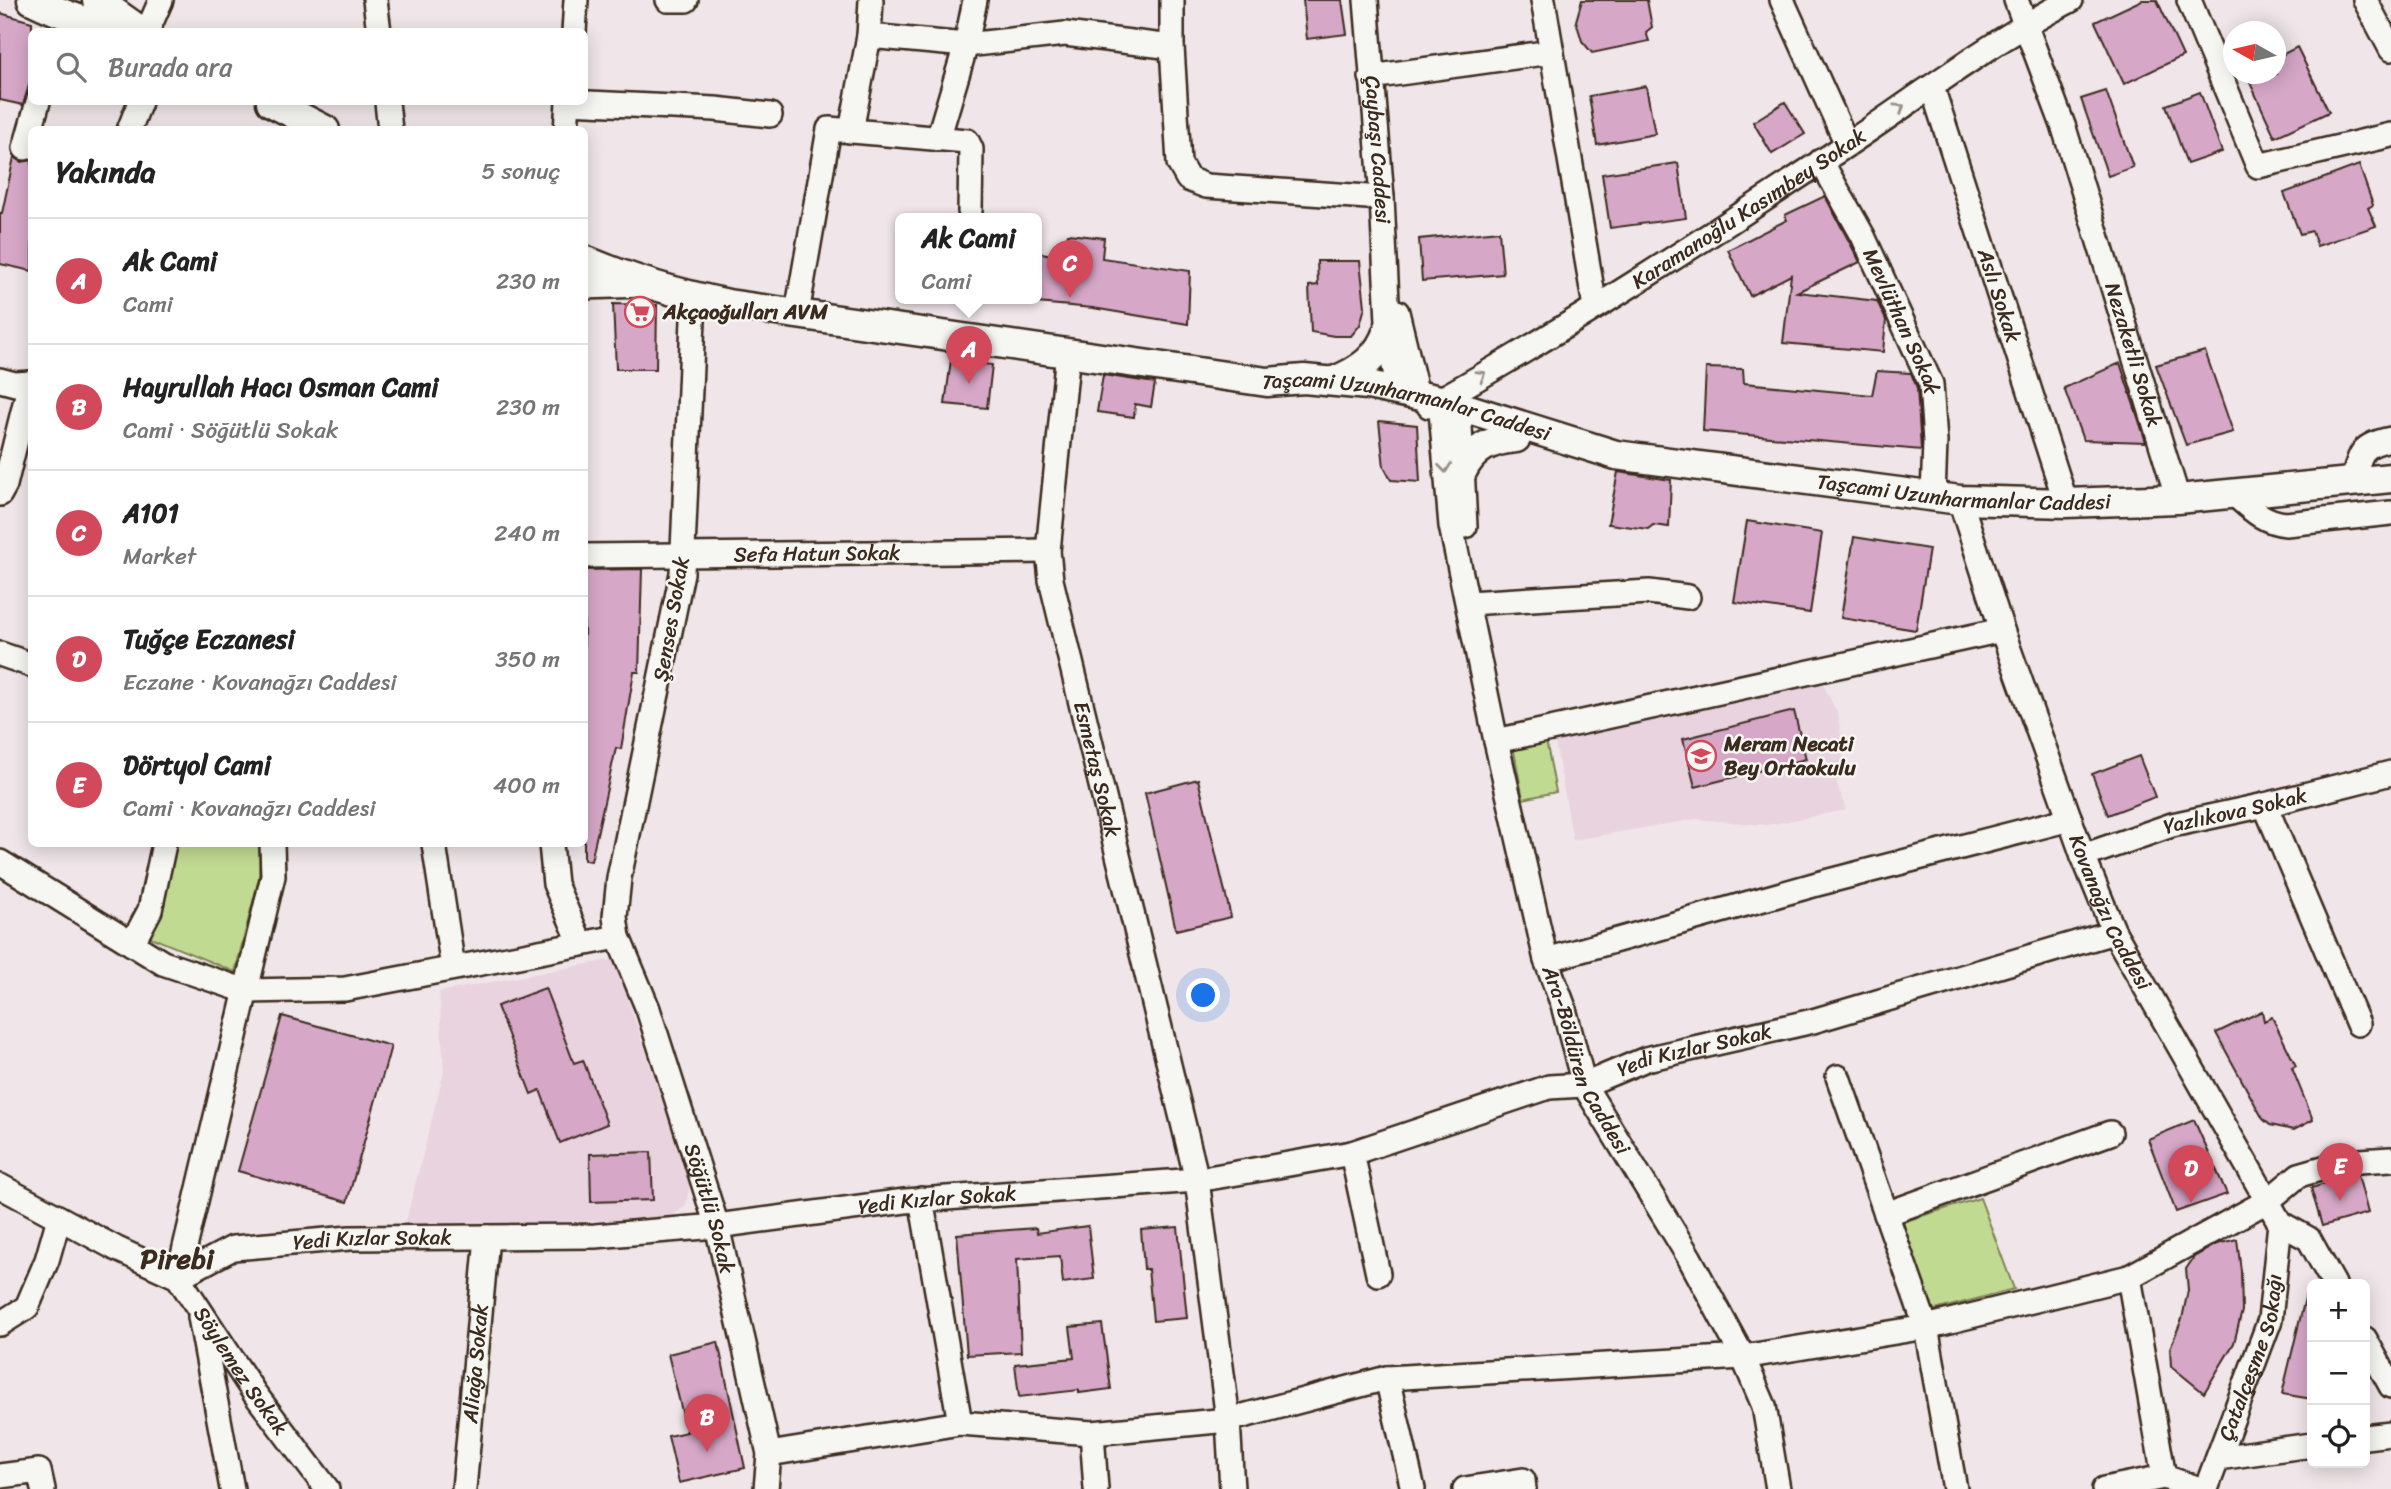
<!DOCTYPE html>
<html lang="tr">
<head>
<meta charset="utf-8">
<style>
  :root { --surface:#fff; --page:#f2f2f2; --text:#222; --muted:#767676; --line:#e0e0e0; --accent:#d1495b }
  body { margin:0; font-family:Sriracha,sans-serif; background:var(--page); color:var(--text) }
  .controls { position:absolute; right:21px; bottom:21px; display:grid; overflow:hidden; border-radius:10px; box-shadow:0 4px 18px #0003 }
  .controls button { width:63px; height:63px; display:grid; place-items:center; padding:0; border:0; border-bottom:2px solid var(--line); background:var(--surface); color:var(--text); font:35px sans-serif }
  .compass { position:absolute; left:2223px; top:21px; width:63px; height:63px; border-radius:50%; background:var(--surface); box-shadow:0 4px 18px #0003; rotate:278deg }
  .you { position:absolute; left:1204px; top:996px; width:24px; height:24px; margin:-18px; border:5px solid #fff; border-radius:50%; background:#1a73e8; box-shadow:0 0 0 10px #1a73e833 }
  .badge { display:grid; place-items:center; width:46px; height:46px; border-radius:50%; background:var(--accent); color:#fff; font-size:23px; font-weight:700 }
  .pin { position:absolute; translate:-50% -58px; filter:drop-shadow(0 2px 4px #0008) }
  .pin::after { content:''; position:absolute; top:37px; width:24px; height:21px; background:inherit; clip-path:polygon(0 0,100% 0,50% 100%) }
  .popup { position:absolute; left:895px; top:213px; width:147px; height:91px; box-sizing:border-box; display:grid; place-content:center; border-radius:10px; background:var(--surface); filter:drop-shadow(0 2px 5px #0005); font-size:23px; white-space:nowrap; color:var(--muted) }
  .popup b { font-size:26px; color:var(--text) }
  .popup::after { content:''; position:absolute; left:50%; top:100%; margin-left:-14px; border:14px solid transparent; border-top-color:var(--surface) }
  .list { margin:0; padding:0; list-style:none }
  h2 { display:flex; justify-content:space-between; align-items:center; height:91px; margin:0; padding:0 28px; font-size:30px }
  h2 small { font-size:23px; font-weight:400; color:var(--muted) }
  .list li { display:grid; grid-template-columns:46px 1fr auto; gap:21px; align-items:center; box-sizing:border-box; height:126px; padding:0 28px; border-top:2px solid var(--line) }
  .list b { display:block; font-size:26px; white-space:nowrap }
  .list p { margin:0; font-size:23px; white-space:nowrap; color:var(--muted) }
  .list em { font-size:23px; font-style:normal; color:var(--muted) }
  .icon { flex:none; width:38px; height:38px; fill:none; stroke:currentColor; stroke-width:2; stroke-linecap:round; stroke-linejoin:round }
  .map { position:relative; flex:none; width:2391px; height:1489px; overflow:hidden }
  .search { position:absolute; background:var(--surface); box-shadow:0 4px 18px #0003; left:28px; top:28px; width:560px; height:77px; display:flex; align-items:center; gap:18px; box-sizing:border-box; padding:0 24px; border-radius:10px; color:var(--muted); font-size:26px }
  .panel { position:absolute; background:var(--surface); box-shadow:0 4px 18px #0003; left:28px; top:126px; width:560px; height:721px; border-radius:10px }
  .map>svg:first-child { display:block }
  .built { fill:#e8d3df }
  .green { fill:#c1da91; stroke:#7e8258; stroke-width:2 }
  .building { fill:#d6a7c7; stroke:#3b2a1e; stroke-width:2 }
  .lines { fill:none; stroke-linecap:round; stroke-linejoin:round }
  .minor-casing { stroke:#3b2a1e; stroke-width:28 }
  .major-casing { stroke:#3b2a1e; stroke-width:33 }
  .minor { stroke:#f6f6f2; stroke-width:23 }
  .major { stroke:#f6f6f2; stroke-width:28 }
  .oneway { stroke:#989088 }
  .labels { text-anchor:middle; stroke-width:5; stroke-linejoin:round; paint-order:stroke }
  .street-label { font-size:21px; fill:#3b2a1e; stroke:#f6f6f2 }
  .poi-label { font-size:21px; font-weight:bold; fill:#3b2a1e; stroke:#f6f6f2; text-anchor:start }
  .district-label { font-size:28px; font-weight:bold; fill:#3b2a1e; stroke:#f6f6f2 }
</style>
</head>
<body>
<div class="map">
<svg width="2391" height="1489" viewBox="0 0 2391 1489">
  <rect width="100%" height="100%" fill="#f0e6e9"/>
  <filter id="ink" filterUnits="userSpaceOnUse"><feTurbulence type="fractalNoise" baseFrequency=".0143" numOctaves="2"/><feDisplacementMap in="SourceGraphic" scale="14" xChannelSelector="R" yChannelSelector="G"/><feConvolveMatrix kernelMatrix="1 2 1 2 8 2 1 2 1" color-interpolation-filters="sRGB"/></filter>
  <g filter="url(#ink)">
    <g class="built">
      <polygon points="1818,675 1838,714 1846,776 1836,781 1846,810 1767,825 1696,819 1573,840 1554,736"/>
      <polygon points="614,959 690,1182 686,1206 667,1219 405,1225 444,1071 439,992"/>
    </g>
    <g class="green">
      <polygon points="1546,740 1556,792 1523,799 1513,746"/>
      <polygon points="171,844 260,844 259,878 235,972 150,937"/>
      <polygon points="1980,1198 2014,1289 1924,1313 1899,1223"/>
    </g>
    <g class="building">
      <polygon points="1303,0 1342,0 1347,34 1307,39"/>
      <polygon points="1582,0 1647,0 1652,27 1646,32 1649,41 1592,53 1582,41 1576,21"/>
      <polygon points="2142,0 2157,0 2183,56 2124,84 2095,22"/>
      <polygon points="0,13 32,22 32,75 23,105 0,100"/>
      <polygon points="2297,47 2329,112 2275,137 2246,74 2276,74 2276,58"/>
      <polygon points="1646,86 1655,134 1597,145 1589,96"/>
      <polygon points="2106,91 2133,167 2108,176 2081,99"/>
      <polygon points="2200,92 2222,152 2187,164 2166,105"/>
      <polygon points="1785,102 1805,134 1772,154 1753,122"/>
      <polygon points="14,157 22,162 32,160 32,271 0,264 0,213 2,213"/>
      <polygon points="1678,163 1686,218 1610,228 1602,174"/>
      <polygon points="2359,165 2373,205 2368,208 2376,226 2317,246 2312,231 2300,234 2284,193"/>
      <polygon points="1825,196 1860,262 1797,292 1877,301 1886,320 1883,352 1783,343 1791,275 1750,296 1728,250 1787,220 1785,215"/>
      <polygon points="1499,231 1503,274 1422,281 1419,239"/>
      <polygon points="1068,234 1104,238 1102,258 1190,271 1188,324 1093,308 1037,303 1037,252 1061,257"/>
      <polygon points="1317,261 1360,261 1365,307 1360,325 1351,336 1334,336 1311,332 1309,286 1318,285"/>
      <polygon points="613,304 657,305 656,369 616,369"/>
      <polygon points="2205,351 2233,432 2186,445 2156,365"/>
      <polygon points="951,360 992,365 987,408 945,404"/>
      <polygon points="2120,363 2146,442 2083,440 2064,388"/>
      <polygon points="1706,368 1743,369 1744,383 1872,395 1877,371 1911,373 1917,388 1921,450 1703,431"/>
      <polygon points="1103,375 1155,383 1151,407 1135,404 1134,417 1097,412"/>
      <polygon points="1379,421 1417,425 1420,482 1391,480 1384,467"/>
      <polygon points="1618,472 1671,480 1669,527 1653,525 1648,529 1608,524"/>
      <polygon points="1747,521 1822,533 1810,613 1734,602"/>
      <polygon points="1854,537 1929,549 1916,630 1841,618"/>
      <polygon points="642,569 639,672 634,672 621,749 616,748 591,861 584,860 584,570"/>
      <polygon points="1794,711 1806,759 1695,787 1683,739"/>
      <polygon points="2139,756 2155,797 2108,815 2092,774"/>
      <polygon points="1198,779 1231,917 1176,930 1145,793"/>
      <polygon points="545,988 574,1063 583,1060 607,1124 560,1143 540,1090 531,1094 497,1006"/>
      <polygon points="2262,1011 2264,1021 2272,1017 2296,1066 2292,1068 2313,1120 2294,1130 2270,1125 2263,1119 2216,1033"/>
      <polygon points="282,1016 391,1046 347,1202 238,1171"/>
      <polygon points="2194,1120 2227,1194 2176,1212 2148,1139"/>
      <polygon points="651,1152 653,1200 591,1202 590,1154"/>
      <polygon points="2358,1175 2368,1213 2322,1226 2311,1188"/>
      <polygon points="1088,1226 1094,1279 1063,1283 1060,1256 1017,1259 1021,1352 967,1355 957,1234 1036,1228 1037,1233"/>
      <polygon points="1178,1227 1187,1318 1153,1321 1148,1269 1144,1269 1141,1230"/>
      <polygon points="2237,1239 2241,1271 2242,1311 2234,1343 2204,1393 2171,1366 2170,1348 2182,1319 2188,1290 2186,1269 2194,1257 2217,1244"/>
      <polygon points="2306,1294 2312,1295 2312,1399 2282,1394"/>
      <polygon points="1102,1324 1111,1389 1079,1393 1079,1390 1019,1397 1015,1364 1074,1358 1070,1327"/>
      <polygon points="718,1342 745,1468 679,1483 668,1436 687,1432 668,1354"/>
    </g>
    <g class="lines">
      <g class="minor-casing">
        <g id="minor">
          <polyline points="375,0 379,32"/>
          <polyline points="668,0 686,0"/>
          <polyline points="1172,0 1172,47 1179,163 1188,179 1206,186 1382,198"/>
          <path id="s1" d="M1366,0L1382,198L1389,342L1399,391"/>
          <polyline points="1543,0 1595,307"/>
          <polyline points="1782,0 1847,144"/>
          <path id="s2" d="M2016,0L2064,128L2178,499"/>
          <polyline points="2189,0 2258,166 2391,135"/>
          <polyline points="2365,0 2391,49"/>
          <polyline points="147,32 161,0"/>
          <polyline points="574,32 576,0"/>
          <polyline points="869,36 871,0"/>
          <polyline points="1371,77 1552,52"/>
          <path id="s3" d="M1932,87L2066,503"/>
          <polyline points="387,102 390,130"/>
          <polyline points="568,102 715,109 770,115"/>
          <polyline points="129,130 140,102"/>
          <polyline points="566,130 568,102"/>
          <polyline points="851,131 869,36 966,45 1065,34 1172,47"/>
          <polyline points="938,139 966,45 975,0"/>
          <polyline points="25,148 38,102"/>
          <path id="s4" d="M1821,161L1863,236L1931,384L1935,442L1933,496"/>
          <polyline points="584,287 643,285"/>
          <path id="s5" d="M694,297L682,573L619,878L615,917L618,937L648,1009L717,1226L769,1454L766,1489"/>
          <polyline points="1397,312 1417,395"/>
          <polyline points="797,313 829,129 967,141 971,149 970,211"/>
          <path id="s6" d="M1068,352L1048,551L1051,580L1197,1180L1228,1420L1232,1489"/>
          <polyline points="0,380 15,384 32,383"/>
          <path id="s7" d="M1440,400L1451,526L1496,741L1546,960L1563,1005L1584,1085L1689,1257L1743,1357L1764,1406L1778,1489"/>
          <path id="s8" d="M1429,406C1572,326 1711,235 1848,144C1921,95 1992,41 2071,0"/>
          <polyline points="1459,406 1465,526"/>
          <path d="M2353,482C2360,453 2360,445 2391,439"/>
          <polyline points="0,494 5,485 30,383"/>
          <path d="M2234,494C2251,509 2263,522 2286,524L2391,513"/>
          <path id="s9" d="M1960,500L2002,630L2083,856L2114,932L2280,1223L2309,1239L2334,1284"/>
          <path id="s10" d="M584,556L1048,551"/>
          <polyline points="1468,603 1649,592 1688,597"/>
          <polyline points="0,654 32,665"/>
          <polyline points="1496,741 2002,630"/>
          <polyline points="2265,805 2358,1024"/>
          <path id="s11" d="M272,844L273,876L178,1277L233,1248L350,1238L595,1236L717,1226L905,1201L1197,1180L1352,1153L1549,1087L1584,1085L1646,1059L1813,1021L2114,932"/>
          <polyline points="434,844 453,968"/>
          <polyline points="551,844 555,884 581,944"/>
          <path id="s12" d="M2083,856L2172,825L2265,805L2391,773"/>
          <polyline points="0,862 163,963 246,991 345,989 618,937"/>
          <polyline points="132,944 150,910 164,844"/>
          <polyline points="1546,960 1817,884 2070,819"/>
          <polyline points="1838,1077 1926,1327 1955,1489"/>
          <polyline points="1352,1153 1378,1274"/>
          <path id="s13" d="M0,1186L117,1249L178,1277L255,1394L327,1489"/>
          <polyline points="921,1199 960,1423"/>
          <polyline points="1886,1214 2110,1133"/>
          <polyline points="2129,1277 2164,1477"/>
          <polyline points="200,1317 232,1489"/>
          <polyline points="0,1324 27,1307 47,1260 59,1218"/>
          <polyline points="2365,1339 2391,1386"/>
          <polyline points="1387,1378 1413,1489"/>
          <polyline points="1092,1433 1096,1489"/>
          <polyline points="2365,1437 2391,1434"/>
          <polyline points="769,1454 960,1423 1092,1433 1228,1420 1387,1378 1743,1357 1926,1327 2129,1277 2269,1200 2299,1175 2344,1162 2391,1159"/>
          <polyline points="2218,1458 2312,1445"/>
          <polyline points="0,1476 39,1471 43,1489"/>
          <path id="s14" d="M464,1489L487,1237"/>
          <polyline points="1465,1489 1523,1480 1524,1489"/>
          <polyline points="2104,1489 2164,1477 2200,1489"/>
          <path id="s15" d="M2206,1489L2270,1320L2280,1223"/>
        </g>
      </g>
      <g class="major-casing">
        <g id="major">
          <path d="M32,0C63,15 94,26 128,32"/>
          <polyline points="97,0 142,32"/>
          <polyline points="271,102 325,130"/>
          <path id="s16" d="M584,260C631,280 679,294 728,304L1267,382L1304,379L1368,385L1440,400L1616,455L1960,500L2066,503L2178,499L2391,478"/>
          <path d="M1334,381C1361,370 1379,357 1388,330"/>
          <path d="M1462,472C1473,448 1491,440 1516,438"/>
        </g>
      </g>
      <use href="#minor" class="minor"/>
      <use href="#major" class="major"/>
    </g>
    <defs><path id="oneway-chevron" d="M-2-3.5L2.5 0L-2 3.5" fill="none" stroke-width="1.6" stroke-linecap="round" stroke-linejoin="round" transform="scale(1.75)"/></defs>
    <g class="oneway">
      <use href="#oneway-chevron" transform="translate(1900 108) rotate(-34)"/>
      <use href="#oneway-chevron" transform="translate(1481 375) rotate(-31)"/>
      <use href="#oneway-chevron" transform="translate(1445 468) rotate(84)"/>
    </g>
  </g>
  <defs>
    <g id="supermarket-ring" transform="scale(1.575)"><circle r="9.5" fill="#f6f6f2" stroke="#d1495b" stroke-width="1.5"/><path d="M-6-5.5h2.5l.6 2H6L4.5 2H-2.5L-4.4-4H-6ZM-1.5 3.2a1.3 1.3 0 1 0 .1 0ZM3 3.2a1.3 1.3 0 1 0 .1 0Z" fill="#d1495b"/></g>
    <g id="school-ring" transform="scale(1.575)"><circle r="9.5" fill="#f6f6f2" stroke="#d1495b" stroke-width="1.5"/><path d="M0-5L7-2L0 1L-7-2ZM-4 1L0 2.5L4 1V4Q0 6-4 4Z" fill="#d1495b"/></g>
  </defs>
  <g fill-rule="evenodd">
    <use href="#supermarket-ring" x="640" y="312"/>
    <use href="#school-ring" x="1701" y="756"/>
  </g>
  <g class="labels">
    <g class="street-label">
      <text dy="7" stroke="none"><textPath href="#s1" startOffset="150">Çaybaşı Caddesi</textPath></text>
      <text dy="7" stroke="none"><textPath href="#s8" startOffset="376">Karamanoğlu Kasımbey Sokak</textPath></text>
      <text dy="7" stroke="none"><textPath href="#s3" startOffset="219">Aslı Sokak</textPath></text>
      <text dy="7" stroke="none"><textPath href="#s4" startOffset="180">Mevlüthan Sokak</textPath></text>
      <text dy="7" stroke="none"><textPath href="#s2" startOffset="374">Nezaketli Sokak</textPath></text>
      <text dy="7" stroke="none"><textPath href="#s16" startOffset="838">Taşcami Uzunharmanlar Caddesi</textPath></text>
      <text dy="7" stroke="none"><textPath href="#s16" startOffset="1405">Taşcami Uzunharmanlar Caddesi</textPath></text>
      <text dy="7" stroke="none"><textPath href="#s10" startOffset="233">Sefa Hatun Sokak</textPath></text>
      <text transform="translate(671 619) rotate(-80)" y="7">Şenses Sokak</text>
      <text dy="7" stroke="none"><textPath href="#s6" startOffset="424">Esmetaş Sokak</textPath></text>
      <text dy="7" stroke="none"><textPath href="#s12" startOffset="159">Yazlıkova Sokak</textPath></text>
      <text dy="7" stroke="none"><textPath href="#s9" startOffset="439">Kovanağzı Caddesi</textPath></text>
      <text dy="7" stroke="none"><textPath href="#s11" startOffset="1990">Yedi Kızlar Sokak</textPath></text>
      <text dy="7" stroke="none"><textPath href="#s7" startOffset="679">Ara-Böldüren Caddesi</textPath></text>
      <text dy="7" stroke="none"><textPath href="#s11" startOffset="1213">Yedi Kızlar Sokak</textPath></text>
      <text dy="7" stroke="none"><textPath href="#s5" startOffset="934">Söğütlü Sokak</textPath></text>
      <text dy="7" stroke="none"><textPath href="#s11" startOffset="646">Yedi Kızlar Sokak</textPath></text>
      <text dy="7" stroke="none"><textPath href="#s15" startOffset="140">Çatalçeşme Sokağı</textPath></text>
      <text dy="7" stroke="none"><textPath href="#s14" startOffset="126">Aliağa Sokak</textPath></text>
      <text dy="7" stroke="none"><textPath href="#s13" startOffset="313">Söylemez Sokak</textPath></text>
    </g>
    <g class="poi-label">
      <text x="663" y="319">Akçaoğulları AVM</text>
      <text x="1724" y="751">Meram Necati<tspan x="1724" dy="24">Bey Ortaokulu</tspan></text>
    </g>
    <g class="district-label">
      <text x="177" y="1268">Pirebi</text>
    </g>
  </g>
</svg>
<div class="controls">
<button>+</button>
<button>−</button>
<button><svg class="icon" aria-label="locate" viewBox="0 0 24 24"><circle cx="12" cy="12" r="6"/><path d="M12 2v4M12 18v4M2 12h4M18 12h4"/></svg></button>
</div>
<svg class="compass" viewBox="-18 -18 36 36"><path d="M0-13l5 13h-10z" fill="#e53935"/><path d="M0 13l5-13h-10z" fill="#767676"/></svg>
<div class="you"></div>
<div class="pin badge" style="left:969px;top:384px">A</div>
<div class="popup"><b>Ak Cami</b>Cami</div>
<div class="pin badge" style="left:707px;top:1452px">B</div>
<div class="pin badge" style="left:1070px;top:298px">C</div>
<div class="pin badge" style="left:2191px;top:1203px">D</div>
<div class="pin badge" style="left:2340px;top:1201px">E</div>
<div class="search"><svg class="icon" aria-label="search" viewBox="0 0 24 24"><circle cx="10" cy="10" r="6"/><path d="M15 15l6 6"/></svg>Burada ara</div>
<section class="panel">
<h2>Yakında<small>5 sonuç</small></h2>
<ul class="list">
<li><span class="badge">A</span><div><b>Ak Cami</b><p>Cami</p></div><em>230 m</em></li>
<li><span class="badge">B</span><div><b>Hayrullah Hacı Osman Cami</b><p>Cami · Söğütlü Sokak</p></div><em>230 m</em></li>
<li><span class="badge">C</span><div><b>A101</b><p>Market</p></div><em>240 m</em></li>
<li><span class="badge">D</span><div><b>Tuğçe Eczanesi</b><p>Eczane · Kovanağzı Caddesi</p></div><em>350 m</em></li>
<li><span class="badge">E</span><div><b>Dörtyol Cami</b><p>Cami · Kovanağzı Caddesi</p></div><em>400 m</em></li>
</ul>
</section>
</div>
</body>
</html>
